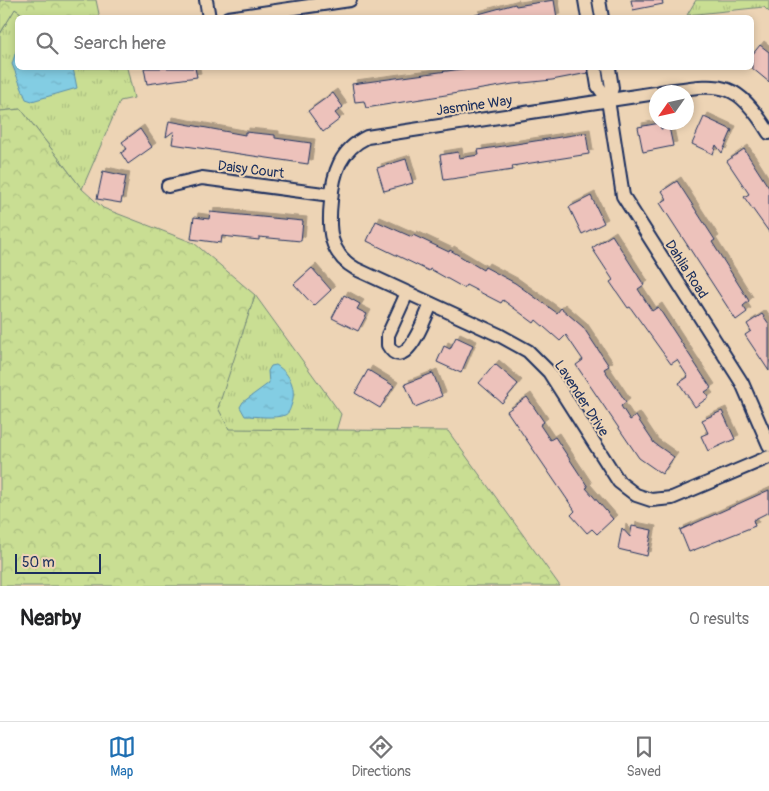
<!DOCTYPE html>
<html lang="en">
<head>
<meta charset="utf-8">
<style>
  :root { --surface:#fff; --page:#f2f2f2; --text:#202124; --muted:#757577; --line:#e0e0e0; --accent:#1f6fb2 }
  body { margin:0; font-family:Pangolin,sans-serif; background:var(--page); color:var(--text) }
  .compass { position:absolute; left:649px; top:85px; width:45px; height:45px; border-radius:50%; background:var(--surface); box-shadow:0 2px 8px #0003; rotate:236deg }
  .scale { position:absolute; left:15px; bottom:12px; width:86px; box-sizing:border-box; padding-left:5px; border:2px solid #1b2f5e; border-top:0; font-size:14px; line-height:18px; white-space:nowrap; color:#1b2f5e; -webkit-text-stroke:4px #edd4b5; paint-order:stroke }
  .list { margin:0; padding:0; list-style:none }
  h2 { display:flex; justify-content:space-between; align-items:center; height:65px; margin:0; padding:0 20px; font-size:21px }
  h2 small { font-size:16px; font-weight:400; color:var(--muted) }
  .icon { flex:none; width:28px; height:28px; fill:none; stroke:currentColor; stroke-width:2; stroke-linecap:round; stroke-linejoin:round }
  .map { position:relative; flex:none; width:769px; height:586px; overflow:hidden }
  .search { position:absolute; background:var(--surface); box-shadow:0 2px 8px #0003; left:15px; right:15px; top:15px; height:55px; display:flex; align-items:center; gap:12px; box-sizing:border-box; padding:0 18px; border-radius:8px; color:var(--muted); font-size:19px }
  .sheet { height:135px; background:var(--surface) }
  nav { display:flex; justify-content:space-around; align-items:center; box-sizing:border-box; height:70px; border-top:1px solid var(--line); background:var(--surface); font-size:14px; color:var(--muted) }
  nav a { display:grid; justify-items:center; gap:2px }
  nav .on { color:var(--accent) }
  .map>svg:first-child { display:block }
  .grass { fill:url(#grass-tufts); stroke:#728678 }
  .forest { fill:url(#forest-crowns); stroke:#728678 }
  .water { fill:url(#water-ripples); stroke:#598eae }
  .building { fill:#edc2bb; stroke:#1b2f5e; filter:url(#shadow) }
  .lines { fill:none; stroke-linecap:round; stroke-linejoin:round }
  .minor-casing { stroke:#1b2f5e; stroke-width:16 }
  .minor { stroke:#edd4b5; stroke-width:12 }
  .labels { text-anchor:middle; stroke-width:4; stroke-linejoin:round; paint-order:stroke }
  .street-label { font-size:14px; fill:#1b2f5e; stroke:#edd4b5 }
</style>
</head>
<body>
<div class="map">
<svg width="769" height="586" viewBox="0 0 769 586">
  <defs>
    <pattern id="grass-tufts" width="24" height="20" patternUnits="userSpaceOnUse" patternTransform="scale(1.25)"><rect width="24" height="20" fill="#c9de93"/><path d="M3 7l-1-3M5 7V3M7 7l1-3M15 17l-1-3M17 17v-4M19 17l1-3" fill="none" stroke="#acbf81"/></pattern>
    <pattern id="forest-crowns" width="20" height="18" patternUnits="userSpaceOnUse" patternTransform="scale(1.25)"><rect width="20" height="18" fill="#c9de93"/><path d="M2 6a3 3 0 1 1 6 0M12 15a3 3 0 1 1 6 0" fill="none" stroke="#acbf81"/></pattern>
    <pattern id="water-ripples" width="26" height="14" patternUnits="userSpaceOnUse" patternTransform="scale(1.25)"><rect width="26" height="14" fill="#83cde3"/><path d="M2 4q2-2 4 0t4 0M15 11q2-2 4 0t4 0" fill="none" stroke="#71b0c5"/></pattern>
    <filter id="shadow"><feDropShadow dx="4" dy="-4" stdDeviation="0" flood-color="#0004"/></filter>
  </defs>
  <rect width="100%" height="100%" fill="#edd4b5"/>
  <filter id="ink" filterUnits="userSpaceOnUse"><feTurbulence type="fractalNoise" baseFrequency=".02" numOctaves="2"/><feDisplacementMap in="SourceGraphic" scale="10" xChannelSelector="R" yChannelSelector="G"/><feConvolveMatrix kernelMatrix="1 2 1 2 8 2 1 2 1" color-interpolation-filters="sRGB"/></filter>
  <g filter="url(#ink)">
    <g class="grass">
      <polygon points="696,0 769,0 769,12 764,7 687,15"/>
      <polygon points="15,9 27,17 18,18 18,68 127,68 134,98 120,101 82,189 21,109 0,111 0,34"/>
      <polygon points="255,295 341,414 336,431 229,430 217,408"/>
    </g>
    <g class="forest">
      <polygon points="0,0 96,0 99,14 97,18 27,17 15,9 0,34"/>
      <polygon points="21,109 82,189 103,208 194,243 255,295 218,408 229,429 448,431 560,586 0,586 0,111"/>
    </g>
    <g class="water">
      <polygon points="17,48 18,68 73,68 77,88 32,101 26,99 12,64"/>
      <path d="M276,365C291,374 297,390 291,406C290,409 289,413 285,415C274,419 256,416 245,416L240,407L243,402L269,383L268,371L271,366Z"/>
    </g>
    <g class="building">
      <polygon points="554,0 557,18 476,18 475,15 515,4 516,6"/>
      <polygon points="631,0 662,0 663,4 633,10"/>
      <polygon points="760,45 769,52 769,82 752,68 752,55"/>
      <polygon points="144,68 195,68 197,77 147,84"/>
      <polygon points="469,68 587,68 588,73 552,80 513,84 366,108 364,101 355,102 352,84"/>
      <polygon points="333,93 343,107 335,113 340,119 323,132 308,111"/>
      <polygon points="704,117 732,130 722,153 716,145 713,154 692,144"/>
      <polygon points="169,121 245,135 245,132 275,135 275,138 311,143 308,164 172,144 174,131 166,137"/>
      <polygon points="660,123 661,129 669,127 673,146 643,152 638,127"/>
      <polygon points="140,129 152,147 128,164 121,153 127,149 122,142"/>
      <polygon points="586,133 589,154 512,166 513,170 444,180 440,155 458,152 459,158 479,155 478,150"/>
      <polygon points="744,149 769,188 769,232 744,197 749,194 727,161"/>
      <polygon points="406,159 413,183 384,191 377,168"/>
      <polygon points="103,171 126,176 121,203 97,199"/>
      <polygon points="677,181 715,240 712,242 749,301 743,306 747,312 736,320 660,203 667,199 662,191"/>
      <polygon points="591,196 604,223 582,234 569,207"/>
      <polygon points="210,212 303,221 301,241 259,237 259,240 222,236 221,243 191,239 194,217 209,219"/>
      <polygon points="376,221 412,237 413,235 449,252 450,250 483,270 485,267 515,283 557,313 561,308 583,327 609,366 604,369 626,402 621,406 630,420 636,416 654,443 674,457 662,474 639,458 576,365 583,360 566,335 560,341 536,320 534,323 503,300 501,303 466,285 464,288 430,269 429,271 367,241"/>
      <polygon points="612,235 644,285 638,289 652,311 658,307 711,388 705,392 709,397 695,407 679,383 688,377 677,360 671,364 630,307 628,308 610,282 613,280 592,248"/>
      <polygon points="312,268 331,290 314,306 294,284"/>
      <polygon points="344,295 360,304 357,309 367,314 358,331 332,318"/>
      <polygon points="762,314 769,324 769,371 745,335 751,331 747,324"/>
      <polygon points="456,337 473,345 461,373 437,362 444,346 450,349"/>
      <polygon points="495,364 518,384 502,403 479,383"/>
      <polygon points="368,370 394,386 380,408 355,393"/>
      <polygon points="433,373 442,396 415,407 405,384"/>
      <polygon points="527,397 544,422 540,425 550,440 555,437 588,487 586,488 613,519 597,534 592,529 587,533 571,515 575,511 507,411"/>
      <polygon points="722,411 735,439 708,451 701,436 708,433 702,420"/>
      <polygon points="769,490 769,512 753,520 755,526 689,552 680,530"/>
      <polygon points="632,526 652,530 647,556 618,549 622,528 630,537"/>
    </g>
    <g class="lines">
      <g class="minor-casing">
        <g id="minor">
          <polyline points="206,0 209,18"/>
          <polyline points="585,0 588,18"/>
          <polyline points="599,0 602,18"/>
          <polyline points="228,18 350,0"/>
          <polyline points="595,68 598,86 608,100"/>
          <polyline points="609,68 612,88 608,100 623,196 742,383 769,445"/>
          <path d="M660,92C720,84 734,77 769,133"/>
          <path d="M656,93L367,137C340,150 333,173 331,201C328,229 329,254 356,269L499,335L528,351L549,372L619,482L636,495L651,500L672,498L769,457"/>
          <polyline points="168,186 202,178 331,195"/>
          <path d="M407,293L388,335V345C405,376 426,315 431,304"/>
        </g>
      </g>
      <use href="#minor" class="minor"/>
    </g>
  </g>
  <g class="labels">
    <g class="street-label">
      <text transform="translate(474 105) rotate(-8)" y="5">Jasmine Way</text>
      <text transform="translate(251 169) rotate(7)" y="5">Daisy Court</text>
      <text transform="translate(687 269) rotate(57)" y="5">Dahlia Road</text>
      <text transform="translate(582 398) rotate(57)" y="5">Lavender Drive</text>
    </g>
  </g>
</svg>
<svg class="compass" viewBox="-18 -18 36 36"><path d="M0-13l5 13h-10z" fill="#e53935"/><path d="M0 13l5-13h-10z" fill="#757577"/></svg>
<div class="scale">50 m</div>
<div class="search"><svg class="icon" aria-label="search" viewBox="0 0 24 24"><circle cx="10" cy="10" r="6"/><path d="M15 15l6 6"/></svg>Search here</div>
</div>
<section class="sheet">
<h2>Nearby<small>0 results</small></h2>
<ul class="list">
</ul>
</section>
<nav>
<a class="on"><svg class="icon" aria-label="map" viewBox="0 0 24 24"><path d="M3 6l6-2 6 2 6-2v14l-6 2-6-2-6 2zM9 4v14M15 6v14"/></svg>Map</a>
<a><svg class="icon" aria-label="directions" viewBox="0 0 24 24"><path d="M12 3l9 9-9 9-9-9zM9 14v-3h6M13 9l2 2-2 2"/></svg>Directions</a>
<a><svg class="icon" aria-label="saved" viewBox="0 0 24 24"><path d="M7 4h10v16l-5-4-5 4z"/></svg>Saved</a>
</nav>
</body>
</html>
